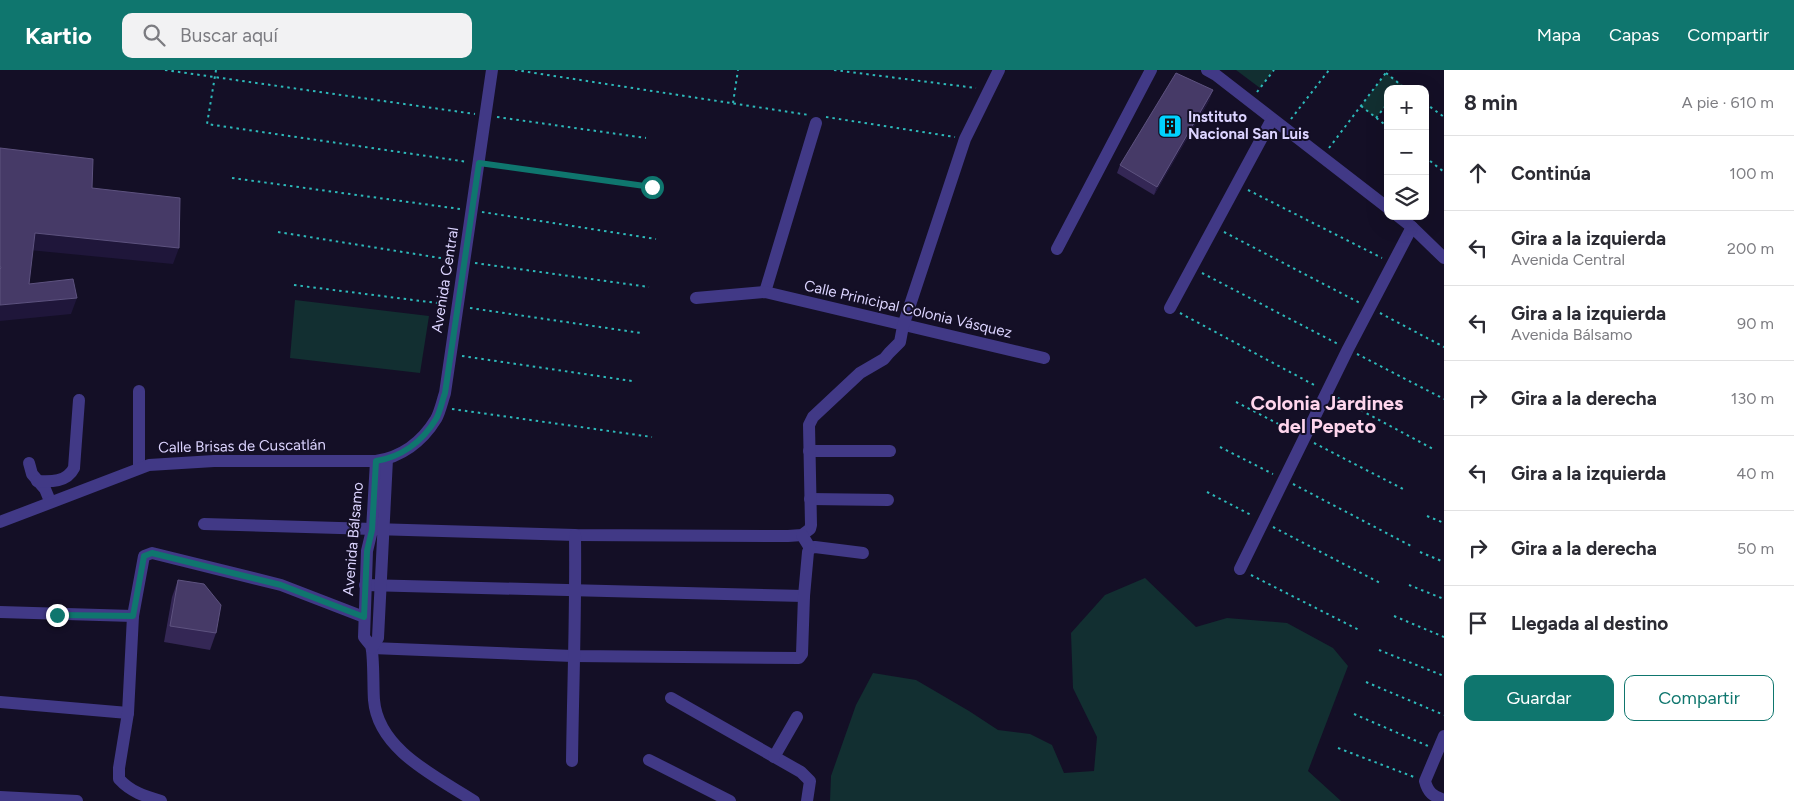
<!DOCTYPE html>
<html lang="es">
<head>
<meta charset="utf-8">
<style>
  :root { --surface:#fff; --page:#f2f2f3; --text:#2b2b33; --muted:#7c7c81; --line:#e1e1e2; --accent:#0f766e }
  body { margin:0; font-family:Figtree,sans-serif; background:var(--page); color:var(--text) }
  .controls { position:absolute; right:15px; top:15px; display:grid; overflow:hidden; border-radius:10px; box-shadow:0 5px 20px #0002 }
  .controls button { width:45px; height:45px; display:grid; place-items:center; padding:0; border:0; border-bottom:1px solid var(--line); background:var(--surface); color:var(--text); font:25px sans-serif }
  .stop { position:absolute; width:15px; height:15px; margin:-11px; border:4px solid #0f766e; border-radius:50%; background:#fff }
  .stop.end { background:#0f766e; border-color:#fff; box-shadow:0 1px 5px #0008 }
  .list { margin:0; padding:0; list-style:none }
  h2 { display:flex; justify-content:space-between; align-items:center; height:65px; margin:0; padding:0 20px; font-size:21px }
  h2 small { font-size:16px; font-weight:400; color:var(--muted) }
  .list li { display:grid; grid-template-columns:32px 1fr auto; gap:15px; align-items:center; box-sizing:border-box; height:75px; padding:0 20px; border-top:1px solid var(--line) }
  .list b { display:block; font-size:19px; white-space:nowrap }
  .list p { margin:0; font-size:16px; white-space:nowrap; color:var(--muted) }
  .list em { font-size:16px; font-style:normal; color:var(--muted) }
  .actions { display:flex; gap:10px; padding:15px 20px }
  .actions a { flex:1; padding:11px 0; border:1px solid var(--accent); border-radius:10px; text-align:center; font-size:18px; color:var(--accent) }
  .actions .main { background:var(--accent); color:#fff }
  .icon { flex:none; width:28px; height:28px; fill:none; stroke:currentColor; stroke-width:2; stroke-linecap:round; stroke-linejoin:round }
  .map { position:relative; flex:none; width:1444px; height:731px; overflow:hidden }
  header { display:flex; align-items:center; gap:30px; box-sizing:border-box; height:70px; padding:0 25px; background:var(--accent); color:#fff }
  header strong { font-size:24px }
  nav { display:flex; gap:28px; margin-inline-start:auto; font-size:18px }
  .search { width:350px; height:45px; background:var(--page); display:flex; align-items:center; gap:12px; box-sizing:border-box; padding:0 18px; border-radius:10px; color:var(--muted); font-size:19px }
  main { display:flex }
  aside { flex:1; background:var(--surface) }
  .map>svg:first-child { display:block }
  .green { fill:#122f31 }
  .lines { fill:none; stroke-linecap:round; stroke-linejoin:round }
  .path { stroke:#2db9ba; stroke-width:2; stroke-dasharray:2.5 4; stroke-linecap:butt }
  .minor { stroke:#413986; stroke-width:12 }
  .tertiary { stroke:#413986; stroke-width:12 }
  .wall { fill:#342755 }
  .shaded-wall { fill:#1f163a }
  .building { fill:#463a67; stroke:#5d527f }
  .route { stroke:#0f766e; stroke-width:6 }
  .labels { text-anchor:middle; stroke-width:4; stroke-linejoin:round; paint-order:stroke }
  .poi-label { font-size:15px; font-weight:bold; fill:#dcd4ff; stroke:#140f26; text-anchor:start }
  .street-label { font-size:15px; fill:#dcd4ff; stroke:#140f26 }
  .district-label { font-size:20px; font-weight:bold; fill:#ffd6ed; stroke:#140f26 }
</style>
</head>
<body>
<header>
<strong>Kartio</strong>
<div class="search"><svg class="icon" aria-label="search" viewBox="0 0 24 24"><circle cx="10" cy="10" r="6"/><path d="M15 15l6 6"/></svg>Buscar aquí</div>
<nav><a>Mapa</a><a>Capas</a><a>Compartir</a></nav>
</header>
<main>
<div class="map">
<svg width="1444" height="731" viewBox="0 0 1444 731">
  <rect width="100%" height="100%" fill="#140f26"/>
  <g class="green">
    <polygon points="1236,0 1274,0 1260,18"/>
    <polygon points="1386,3 1402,15 1399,19 1388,19 1388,33 1376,48 1361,36"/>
    <polygon points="295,230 429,246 420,303 290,288"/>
    <polygon points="1145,508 1196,557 1227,548 1287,553 1333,578 1348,596 1308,701 1341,731 830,731 831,706 856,635 873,603 916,610 969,641 998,660 1030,664 1052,675 1064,703 1094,701 1097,667 1073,618 1071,563 1105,525"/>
  </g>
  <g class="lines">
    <g class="path">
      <polyline points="165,0 475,44"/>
      <polyline points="216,0 207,54 468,92"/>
      <polyline points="515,0 809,45"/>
      <polyline points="834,0 976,18"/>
      <polyline points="1386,3 1406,19"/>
      <polyline points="1257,22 1274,0"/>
      <polyline points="733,33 738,0"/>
      <polyline points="1425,33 1444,47"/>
      <polyline points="1361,36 1388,57"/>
      <polyline points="497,47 646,68"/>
      <polyline points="826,47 955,67"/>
      <polyline points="1376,48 1388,33"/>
      <polyline points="1291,49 1329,0"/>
      <polyline points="1329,78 1388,0"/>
      <polyline points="1425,87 1444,102"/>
      <polyline points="490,95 652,117"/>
      <polyline points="232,108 460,139"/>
      <polyline points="1248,120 1382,188"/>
      <polyline points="482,142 656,169"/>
      <polyline points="278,162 453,190"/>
      <polyline points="1224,162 1360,233"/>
      <polyline points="475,193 649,217"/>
      <polyline points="1202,203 1338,274"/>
      <polyline points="294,215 445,234"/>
      <polyline points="470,238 641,263"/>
      <polyline points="1180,243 1316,316"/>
      <polyline points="1380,243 1444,277"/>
      <polyline points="1357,284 1444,329"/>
      <polyline points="462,286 632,311"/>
      <polyline points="1338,328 1435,380"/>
      <polyline points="1236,332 1294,362"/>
      <polyline points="452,339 652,367"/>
      <polyline points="1314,373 1405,420"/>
      <polyline points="1220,377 1273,404"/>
      <polyline points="1293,414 1413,477"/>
      <polyline points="1207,422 1253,446"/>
      <polyline points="1427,446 1444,453"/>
      <polyline points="1273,457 1382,514"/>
      <polyline points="1420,482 1444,492"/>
      <polyline points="1251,505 1359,560"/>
      <polyline points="1409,515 1444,529"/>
      <polyline points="1394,546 1444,567"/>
      <polyline points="1379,580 1444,606"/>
      <polyline points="1366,612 1444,645"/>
      <polyline points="1354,644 1428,676"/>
      <polyline points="1338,678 1414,707"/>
    </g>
    <g class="minor">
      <polyline points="1207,0 1216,5 1388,138"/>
      <polyline points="1398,146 1412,157 1444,188"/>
      <polyline points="1057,179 1151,0"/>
      <polyline points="765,222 816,53"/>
      <polyline points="696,228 765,222 1044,288"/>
      <polyline points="1170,238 1272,49"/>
      <polyline points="139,321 139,397"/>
      <polyline points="809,381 890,381"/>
      <polyline points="29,393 32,404 45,419 50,431"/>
      <path d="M37,411C51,412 67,412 74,398L79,330"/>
      <polyline points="810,429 888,430"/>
      <polyline points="204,454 575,465 788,466 802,465 810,459 811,455 809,355 813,347 860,303 884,289 889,283 900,272 903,256 965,69 999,0"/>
      <polyline points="810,478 815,477 863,483"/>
      <polyline points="1240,499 1348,279 1412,157"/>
      <polyline points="365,515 804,526"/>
      <polyline points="0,542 133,546"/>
      <polyline points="372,578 573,586 799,588 802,584 804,526 808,482 810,478 802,465"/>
      <polyline points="671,628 801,702 810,711 807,731"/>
      <polyline points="0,632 128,643"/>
      <path d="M1444,666L1425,711C1428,723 1433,726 1444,730"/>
      <polyline points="774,687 797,647"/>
      <polyline points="649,690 730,731"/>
      <path d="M572,691C573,616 576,541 575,465"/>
      <polyline points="0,727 77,731"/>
      <path d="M161,731C144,726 131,722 119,709V698L128,643L133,546L144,486L152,483L281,515L364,547"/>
    </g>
    <g class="tertiary">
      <path d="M376,391L372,460L367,481L364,567C366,570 369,573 371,576C374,584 373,619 374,630C378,680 437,707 474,731"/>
      <path d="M0,452L149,395L214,391H376C401,387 422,372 436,349C440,342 442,332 445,323L492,0"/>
      <polyline points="372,578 378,568 387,389"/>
    </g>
  </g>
  <g class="wall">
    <polygon points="1210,29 1154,125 1117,103 1120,95"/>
    <polygon points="178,510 216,563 210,580 164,572 172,527"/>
  </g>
  <g class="shaded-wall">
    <polygon points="1213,20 1210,29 1154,125 1157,117"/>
    <polygon points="35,163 179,178 173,194 29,180"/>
    <polygon points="77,228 71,244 0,251 0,235"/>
  </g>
  <g class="building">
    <polygon points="1176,3 1213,20 1157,117 1120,95"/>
    <polygon points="0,78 93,89 92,118 180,128 179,178 35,163 29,214 73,209 77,228 0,235 0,200 1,197 0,197"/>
    <polygon points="178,510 204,514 221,535 216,563 170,556"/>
  </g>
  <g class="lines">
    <path class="route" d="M57,545L133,546L144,486L152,483L281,515L364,547L367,481L372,460L376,391C401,387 422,372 436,349C440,342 442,331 445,323L479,93L652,117"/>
  </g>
  <defs>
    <g id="building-square" transform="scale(1.25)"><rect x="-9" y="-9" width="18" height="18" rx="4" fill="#00d3ff" stroke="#140f26"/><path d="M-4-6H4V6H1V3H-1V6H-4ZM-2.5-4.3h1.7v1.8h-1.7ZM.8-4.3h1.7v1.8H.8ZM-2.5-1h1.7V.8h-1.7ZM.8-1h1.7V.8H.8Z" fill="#111"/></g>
  </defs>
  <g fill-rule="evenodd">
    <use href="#building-square" x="1170" y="56"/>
  </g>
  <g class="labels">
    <g class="poi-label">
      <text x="1188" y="52">Instituto<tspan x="1188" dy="17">Nacional San Luis</tspan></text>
    </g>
    <g class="street-label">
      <text transform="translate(445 210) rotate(-81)" y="5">Avenida Central</text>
      <text transform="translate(908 239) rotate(13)" y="5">Calle Prinicipal Colonia Vásquez</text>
      <text transform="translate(242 376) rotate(-1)" y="5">Calle Brisas de Cuscatlán</text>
      <text transform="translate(353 469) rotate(-85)" y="5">Avenida Bálsamo</text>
    </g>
    <g class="district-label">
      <text x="1327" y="340">Colonia Jardines<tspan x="1327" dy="23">del Pepeto</tspan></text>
    </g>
  </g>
</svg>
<div class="controls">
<button>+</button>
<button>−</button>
<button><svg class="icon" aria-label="layers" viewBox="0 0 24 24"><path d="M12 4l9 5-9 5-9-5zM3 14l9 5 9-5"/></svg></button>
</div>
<div class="stop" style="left:652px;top:117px"></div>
<div class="stop end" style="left:57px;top:545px"></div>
</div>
<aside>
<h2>8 min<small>A pie · 610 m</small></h2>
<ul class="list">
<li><svg class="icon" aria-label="ahead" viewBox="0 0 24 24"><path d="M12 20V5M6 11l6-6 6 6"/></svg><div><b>Continúa</b></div><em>100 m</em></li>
<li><svg class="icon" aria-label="left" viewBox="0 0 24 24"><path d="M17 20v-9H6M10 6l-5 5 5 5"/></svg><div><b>Gira a la izquierda</b><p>Avenida Central</p></div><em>200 m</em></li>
<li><svg class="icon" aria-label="left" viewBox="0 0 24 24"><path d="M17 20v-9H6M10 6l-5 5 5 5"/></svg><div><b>Gira a la izquierda</b><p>Avenida Bálsamo</p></div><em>90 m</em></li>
<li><svg class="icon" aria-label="right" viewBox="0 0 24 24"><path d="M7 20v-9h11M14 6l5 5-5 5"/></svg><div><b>Gira a la derecha</b></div><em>130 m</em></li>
<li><svg class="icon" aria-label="left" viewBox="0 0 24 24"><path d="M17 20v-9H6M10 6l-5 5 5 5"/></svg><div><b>Gira a la izquierda</b></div><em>40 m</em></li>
<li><svg class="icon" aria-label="right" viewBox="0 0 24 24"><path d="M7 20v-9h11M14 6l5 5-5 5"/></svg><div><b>Gira a la derecha</b></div><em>50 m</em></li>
<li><svg class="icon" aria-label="arrive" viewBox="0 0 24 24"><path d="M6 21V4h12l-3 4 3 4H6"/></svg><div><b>Llegada al destino</b></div></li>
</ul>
<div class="actions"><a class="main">Guardar</a><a>Compartir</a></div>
</aside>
</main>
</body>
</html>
